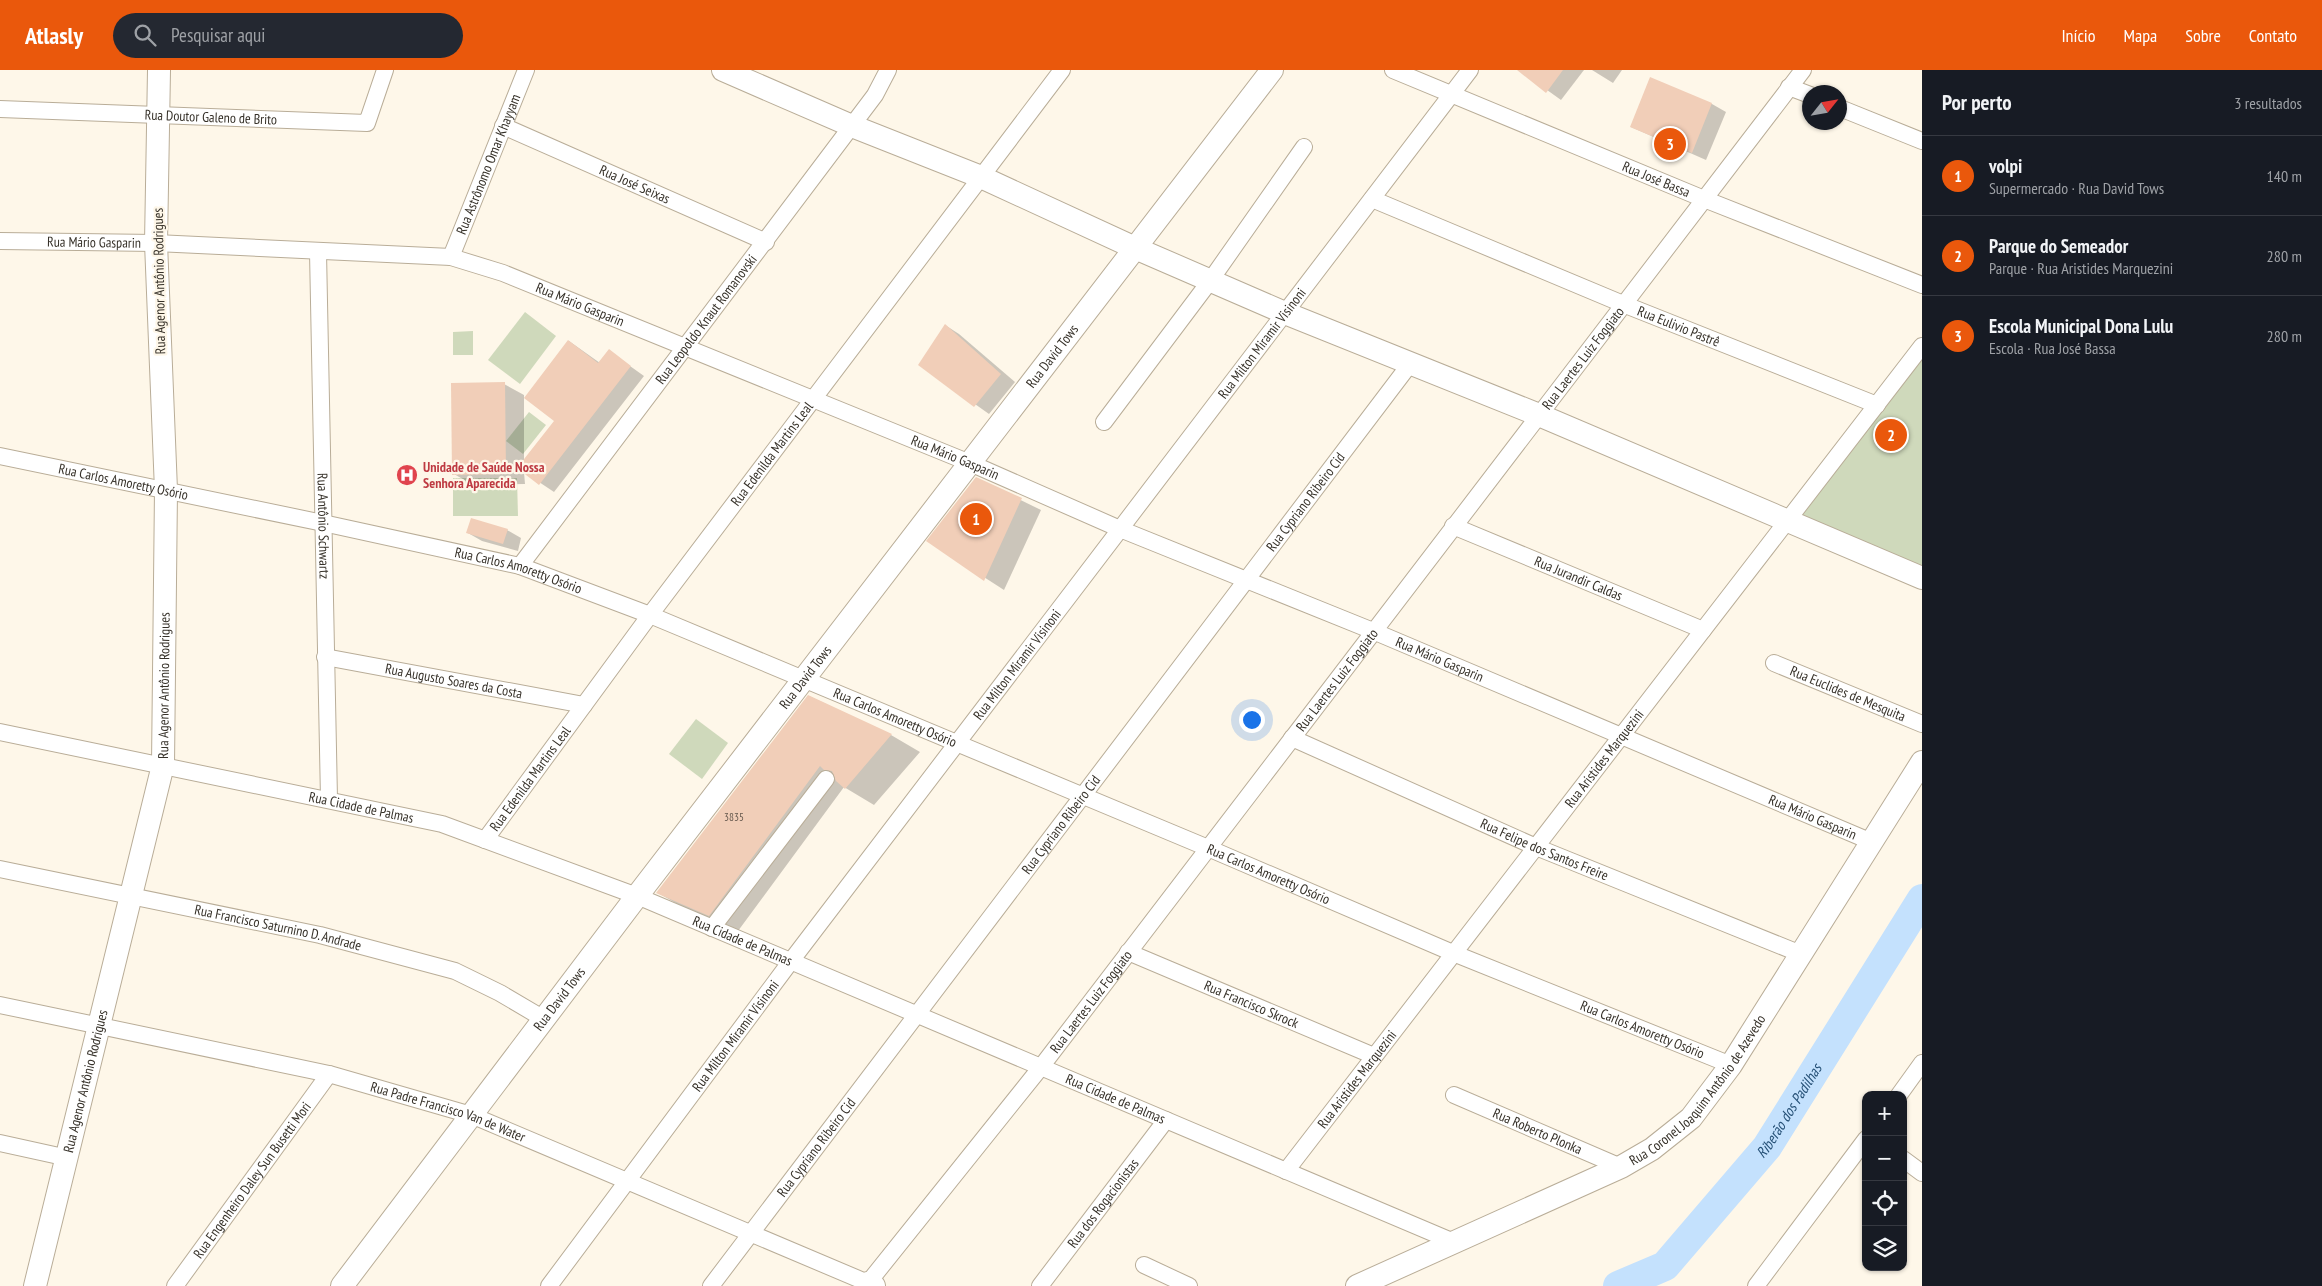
<!DOCTYPE html>
<html lang="pt">
<head>
<meta charset="utf-8">
<style>
  :root { --surface:#171b24; --page:#242831; --text:#f1f3f6; --muted:#9ea1a6; --line:#363941; --accent:#ea580c }
  body { margin:0; font-family:"PT Sans Narrow",sans-serif; background:var(--page); color:var(--text) }
  .controls { position:absolute; right:15px; bottom:15px; display:grid; overflow:hidden; border-radius:10px; box-shadow:0 1px 4px #0004 }
  .controls button { width:45px; height:45px; display:grid; place-items:center; padding:0; border:0; border-bottom:1px solid var(--line); background:var(--surface); color:var(--text); font:25px sans-serif }
  .compass { position:absolute; left:1802px; top:15px; width:45px; height:45px; border-radius:50%; background:var(--surface); box-shadow:0 1px 4px #0004; rotate:59deg }
  .you { position:absolute; left:1251px; top:649px; width:18px; height:18px; margin:-12px; border:4px solid #fff; border-radius:50%; background:#1a73e8; box-shadow:0 0 0 8px #1a73e833 }
  .badge { display:grid; place-items:center; width:32px; height:32px; border-radius:50%; background:var(--accent); color:#fff; font-size:16px; font-weight:700 }
  .pin { position:absolute; translate:-50% -50%; border:2px solid #fff; box-shadow:0 1px 5px #0006 }
  .list { margin:0; padding:0; list-style:none }
  h2 { display:flex; justify-content:space-between; align-items:center; height:65px; margin:0; padding:0 20px; font-size:21px }
  h2 small { font-size:16px; font-weight:400; color:var(--muted) }
  .list li { display:grid; grid-template-columns:32px 1fr auto; gap:15px; align-items:center; box-sizing:border-box; height:80px; padding:0 20px; border-top:1px solid var(--line) }
  .list b { display:block; font-size:19px; white-space:nowrap }
  .list p { margin:0; font-size:16px; white-space:nowrap; color:var(--muted) }
  .list em { font-size:16px; font-style:normal; color:var(--muted) }
  .icon { flex:none; width:28px; height:28px; fill:none; stroke:currentColor; stroke-width:2; stroke-linecap:round; stroke-linejoin:round }
  .map { position:relative; flex:none; width:1922px; height:1216px; overflow:hidden }
  header { display:flex; align-items:center; gap:30px; box-sizing:border-box; height:70px; padding:0 25px; background:var(--accent); color:#fff }
  header strong { font-size:24px }
  nav { display:flex; gap:28px; margin-inline-start:auto; font-size:18px }
  .search { width:350px; height:45px; background:var(--page); display:flex; align-items:center; gap:12px; box-sizing:border-box; padding:0 18px; border-radius:28px; color:var(--muted); font-size:19px }
  main { display:flex }
  aside { flex:1; background:var(--surface) }
  .map>svg:first-child { display:block }
  .green { fill:#cfd9bb }
  .shadow { fill:#0003 }
  .lines { fill:none; stroke-linecap:round; stroke-linejoin:round }
  .river { stroke:#c4e1fd; stroke-width:30 }
  .building { fill:#f1ceb8 }
  .street-casing { stroke:#b9ad98; stroke-width:18 }
  .secondary-casing { stroke:#b9ad98; stroke-width:24 }
  .street { stroke:#fff; stroke-width:16 }
  .secondary { stroke:#fff; stroke-width:22 }
  .labels { text-anchor:middle; stroke-width:4.5; stroke-linejoin:round; paint-order:stroke }
  .number-label { font-size:11px; fill:#65584d }
  .street-label { font-size:14px; fill:#363129; stroke:#fef7e9 }
  .health-label { font-size:14px; font-weight:bold; fill:#be3a42; stroke:#fef7e9; text-anchor:start }
  .water-label { font-size:15px; font-style:italic; fill:#255076; stroke:#fef7e9 }
</style>
</head>
<body>
<header>
<strong>Atlasly</strong>
<div class="search"><svg class="icon" aria-label="search" viewBox="0 0 24 24"><circle cx="10" cy="10" r="6"/><path d="M15 15l6 6"/></svg>Pesquisar aqui</div>
<nav><a>Início</a><a>Mapa</a><a>Sobre</a><a>Contato</a></nav>
</header>
<main>
<div class="map">
<svg width="1922" height="1216" viewBox="0 0 1922 1216">
  <rect width="100%" height="100%" fill="#fef7e9"/>
  <g class="green">
    <polygon points="525,242 556,266 520,314 488,290"/>
    <polygon points="473,261 473,285 453,285 453,262"/>
    <polygon points="1922,285 1922,498 1799,445"/>
    <polygon points="529,342 546,355 523,384 506,371"/>
    <polygon points="453,408 517,408 518,446 453,446"/>
    <polygon points="696,649 728,673 702,709 669,684"/>
  </g>
  <g class="shadow">
    <polygon points="1519,0 1584,0 1561,30"/>
    <polygon points="1592,0 1622,0 1613,13"/>
    <polygon points="1650,9 1712,34 1726,42 1706,90 1631,57"/>
    <polygon points="945,255 959,264 1015,312 989,344 920,295"/>
    <polygon points="569,271 600,293 609,281 644,306 554,422 524,402 525,414 473,415 454,404 504,314 524,325 524,391 555,351"/>
    <polygon points="976,408 1041,440 1004,520 928,471"/>
    <polygon points="507,460 521,468 518,481 482,471 468,463"/>
    <polygon points="809,626 891,665 920,682 874,735 844,717 738,861 686,839 658,823"/>
  </g>
  <g class="lines">
    <path class="river" id="s1" d="M1618,1216L1665,1196L1767,1077L1922,829"/>
  </g>
  <g class="building">
    <polygon points="1517,0 1563,0 1546,23"/>
    <polygon points="1650,7 1712,33 1692,83 1630,57"/>
    <polygon points="945,254 1001,304 974,337 918,295"/>
    <polygon points="568,270 598,293 609,279 631,296 539,415 517,398 554,351 524,328"/>
    <polygon points="505,312 506,404 452,405 451,313"/>
    <polygon points="976,407 1022,428 984,511 926,471"/>
    <polygon points="471,448 508,459 503,474 466,463"/>
    <polygon points="808,625 892,664 845,719 836,711 832,701 824,700 820,696 709,846 656,823"/>
  </g>
  <g class="lines">
    <g class="street-casing">
      <g id="street">
        <path id="s2" d="M1393,0L1704,129L1922,215"/>
        <polyline points="1789,17 1810,25"/>
        <polyline points="1840,38 1922,71"/>
        <path id="s3" d="M0,39L367,53L385,0"/>
        <path id="s4" d="M503,56L766,172"/>
        <path id="s5" d="M1372,129L1623,234L1877,335"/>
        <path id="s6" d="M0,171L156,173L451,187L503,203L970,393L1120,459L1373,561L1872,772"/>
        <path id="s7" d="M318,182L329,729"/>
        <path id="s8" d="M451,187L526,0"/>
        <polyline points="1104,352 1210,211 1304,77"/>
        <path id="s9" d="M0,386L323,453L520,496L650,545L1208,778L1453,883L1731,995"/>
        <path id="s10" d="M1453,456L1703,560"/>
        <path id="s11" d="M520,496L875,25L888,0"/>
        <path id="s12" d="M325,587L584,635"/>
        <path id="s13" d="M1774,593L1922,654"/>
        <path id="s14" d="M0,662L442,754L637,826L1454,1172"/>
        <path id="s15" d="M1292,668L1536,777L1801,884"/>
        <path id="s16" d="M485,770L650,545L1062,0"/>
        <path id="s17" d="M0,799L320,865L455,901L500,923L544,949"/>
        <polyline points="712,858 826,709"/>
        <path id="s18" d="M1128,882L1374,986"/>
        <path id="s19" d="M0,935L329,1004L471,1045L868,1213L1041,997L1803,0"/>
        <path id="s20" d="M1454,1025L1621,1097"/>
        <polyline points="1899,1025 1922,993"/>
        <polyline points="0,1073 68,1088"/>
        <polyline points="1903,1089 1922,1103"/>
        <path id="s21" d="M1286,1101L1922,276"/>
        <polyline points="1144,1195 1189,1216"/>
        <path id="s22" d="M175,1216L329,1004"/>
        <path id="s23" d="M549,1216L791,891L1470,0"/>
        <path id="s24" d="M711,1216L1410,294"/>
        <path id="s25" d="M1040,1216L1166,1050"/>
        <polyline points="1756,1216 1866,1069"/>
      </g>
    </g>
    <g class="secondary-casing">
      <g id="secondary">
        <polyline points="723,0 852,56 981,107 1135,178 1285,243 1539,345 1922,508"/>
        <path id="s26" d="M35,1216L163,695L166,420L156,173L159,0"/>
        <path id="s27" d="M342,1216L637,826L1272,0"/>
        <polyline points="866,1216 868,1213 874,1216"/>
        <path id="s28" d="M1357,1216L1621,1097L1652,1079L1691,1048L1731,995L1922,692"/>
      </g>
    </g>
    <use href="#street" class="street"/>
    <use href="#secondary" class="secondary"/>
  </g>
  <defs>
    <g id="hospital-disc" transform="scale(1.125)"><circle r="9.5" fill="#e0444e" stroke="#fef7e9"/><path d="M-5-5h3v3.5h4V-5h3V5h-3V1.5h-4V5h-3Z" fill="#fff"/></g>
  </defs>
  <g fill-rule="evenodd">
    <use href="#hospital-disc" x="407" y="405"/>
  </g>
  <g class="labels">
    <g class="number-label">
      <text x="734" y="751">3835</text>
    </g>
    <g class="street-label">
      <text dy="5" stroke="none"><textPath href="#s3" startOffset="211">Rua Doutor Galeno de Brito</textPath></text>
      <text dy="5" stroke="none"><textPath href="#s8" startOffset="100">Rua Astrônomo Omar Khayyam</textPath></text>
      <text dy="5" stroke="none"><textPath href="#s2" startOffset="285">Rua José Bassa</textPath></text>
      <text dy="5" stroke="none"><textPath href="#s4" startOffset="144">Rua José Seixas</textPath></text>
      <text dy="5" stroke="none"><textPath href="#s6" startOffset="94">Rua Mário Gasparin</textPath></text>
      <text transform="translate(159 211) rotate(-91)" y="5">Rua Agenor Antônio Rodrigues</text>
      <text dy="5" stroke="none"><textPath href="#s6" startOffset="589">Rua Mário Gasparin</textPath></text>
      <text dy="5" stroke="none"><textPath href="#s11" startOffset="309">Rua Leopoldo Knaut Romanovski</textPath></text>
      <text dy="5" stroke="none"><textPath href="#s5" startOffset="332">Rua Eulivio Pastrê</textPath></text>
      <text dy="5" stroke="none"><textPath href="#s23" startOffset="1182">Rua Milton Miramir Visinoni</textPath></text>
      <text dy="5" stroke="none"><textPath href="#s27" startOffset="1170">Rua David Tows</textPath></text>
      <text dy="5" stroke="none"><textPath href="#s19" startOffset="2084">Rua Laertes Luiz Foggiato</textPath></text>
      <text dy="5" stroke="none"><textPath href="#s16" startOffset="481">Rua Edenilda Martins Leal</textPath></text>
      <text dy="5" stroke="none"><textPath href="#s6" startOffset="994">Rua Mário Gasparin</textPath></text>
      <text dy="5" stroke="none"><textPath href="#s9" startOffset="126">Rua Carlos Amoretty Osório</textPath></text>
      <text dy="5" stroke="none"><textPath href="#s24" startOffset="984">Rua Cypriano Ribeiro Cid</textPath></text>
      <text dy="5" stroke="none"><textPath href="#s7" startOffset="274">Rua Antônio Schwartz</textPath></text>
      <text dy="5" stroke="none"><textPath href="#s9" startOffset="531">Rua Carlos Amoretty Osório</textPath></text>
      <text dy="5" stroke="none"><textPath href="#s10" startOffset="136">Rua Jurandir Caldas</textPath></text>
      <text dy="5" stroke="none"><textPath href="#s6" startOffset="1519">Rua Mário Gasparin</textPath></text>
      <text dy="5" stroke="none"><textPath href="#s23" startOffset="778">Rua Milton Miramir Visinoni</textPath></text>
      <text dy="5" stroke="none"><textPath href="#s27" startOffset="765">Rua David Tows</textPath></text>
      <text dy="5" stroke="none"><textPath href="#s19" startOffset="1679">Rua Laertes Luiz Foggiato</textPath></text>
      <text dy="5" stroke="none"><textPath href="#s12" startOffset="131">Rua Augusto Soares da Costa</textPath></text>
      <text dy="5" stroke="none"><textPath href="#s26" startOffset="616">Rua Agenor Antônio Rodrigues</textPath></text>
      <text dy="5" stroke="none"><textPath href="#s13" startOffset="80">Rua Euclides de Mesquita</textPath></text>
      <text dy="5" stroke="none"><textPath href="#s9" startOffset="936">Rua Carlos Amoretty Osório</textPath></text>
      <text dy="5" stroke="none"><textPath href="#s21" startOffset="521">Rua Aristides Marquezini</textPath></text>
      <text dy="5" stroke="none"><textPath href="#s16" startOffset="76">Rua Edenilda Martins Leal</textPath></text>
      <text dy="5" stroke="none"><textPath href="#s14" startOffset="369">Rua Cidade de Palmas</textPath></text>
      <text dy="5" stroke="none"><textPath href="#s6" startOffset="1924">Rua Mário Gasparin</textPath></text>
      <text dy="5" stroke="none"><textPath href="#s24" startOffset="579">Rua Cypriano Ribeiro Cid</textPath></text>
      <text dy="5" stroke="none"><textPath href="#s15" startOffset="276">Rua Felipe dos Santos Freire</textPath></text>
      <text dy="5" stroke="none"><textPath href="#s9" startOffset="1341">Rua Carlos Amoretty Osório</textPath></text>
      <text dy="5" stroke="none"><textPath href="#s17" startOffset="284">Rua Francisco Saturnino D. Andrade</textPath></text>
      <text dy="5" stroke="none"><textPath href="#s14" startOffset="774">Rua Cidade de Palmas</textPath></text>
      <text dy="5" stroke="none"><textPath href="#s27" startOffset="360">Rua David Tows</textPath></text>
      <text dy="5" stroke="none"><textPath href="#s19" startOffset="1274">Rua Laertes Luiz Foggiato</textPath></text>
      <text dy="5" stroke="none"><textPath href="#s18" startOffset="134">Rua Francisco Skrock</textPath></text>
      <text dy="5" stroke="none"><textPath href="#s9" startOffset="1746">Rua Carlos Amoretty Osório</textPath></text>
      <text dy="5" stroke="none"><textPath href="#s23" startOffset="312">Rua Milton Miramir Visinoni</textPath></text>
      <text dy="5" stroke="none"><textPath href="#s21" startOffset="116">Rua Aristides Marquezini</textPath></text>
      <text dy="5" stroke="none"><textPath href="#s26" startOffset="211">Rua Agenor Antônio Rodrigues</textPath></text>
      <text dy="5" stroke="none"><textPath href="#s28" startOffset="400">Rua Coronel Joaquim Antônio de Azevedo</textPath></text>
      <text dy="5" stroke="none"><textPath href="#s14" startOffset="1179">Rua Cidade de Palmas</textPath></text>
      <text dy="5" stroke="none"><textPath href="#s19" startOffset="461">Rua Padre Francisco Van de Water</textPath></text>
      <text dy="5" stroke="none"><textPath href="#s20" startOffset="91">Rua Roberto Plonka</textPath></text>
      <text dy="5" stroke="none"><textPath href="#s24" startOffset="174">Rua Cypriano Ribeiro Cid</textPath></text>
      <text dy="5" stroke="none"><textPath href="#s22" startOffset="131">Rua Engenheiro Daley Sun Busetti Mori</textPath></text>
      <text dy="5" stroke="none"><textPath href="#s25" startOffset="104">Rua dos Rogacionistas</textPath></text>
    </g>
    <g class="health-label">
      <text x="423" y="402">Unidade de Saúde Nossa<tspan x="423" dy="16">Senhora Aparecida</tspan></text>
    </g>
    <g class="water-label">
      <text dy="5" stroke="none"><textPath href="#s1" startOffset="250">Riberão dos Padilhas</textPath></text>
    </g>
  </g>
</svg>
<div class="controls">
<button>+</button>
<button>−</button>
<button><svg class="icon" aria-label="locate" viewBox="0 0 24 24"><circle cx="12" cy="12" r="6"/><path d="M12 2v4M12 18v4M2 12h4M18 12h4"/></svg></button>
<button><svg class="icon" aria-label="layers" viewBox="0 0 24 24"><path d="M12 4l9 5-9 5-9-5zM3 14l9 5 9-5"/></svg></button>
</div>
<svg class="compass" viewBox="-18 -18 36 36"><path d="M0-13l5 13h-10z" fill="#e53935"/><path d="M0 13l5-13h-10z" fill="#9ea1a6"/></svg>
<div class="you"></div>
<div class="pin badge" style="left:976px;top:449px">1</div>
<div class="pin badge" style="left:1891px;top:365px">2</div>
<div class="pin badge" style="left:1670px;top:74px">3</div>
</div>
<aside>
<h2>Por perto<small>3 resultados</small></h2>
<ul class="list">
<li><span class="badge">1</span><div><b>volpi</b><p>Supermercado · Rua David Tows</p></div><em>140 m</em></li>
<li><span class="badge">2</span><div><b>Parque do Semeador</b><p>Parque · Rua Aristides Marquezini</p></div><em>280 m</em></li>
<li><span class="badge">3</span><div><b>Escola Municipal Dona Lulu</b><p>Escola · Rua José Bassa</p></div><em>280 m</em></li>
</ul>
</aside>
</main>
</body>
</html>
